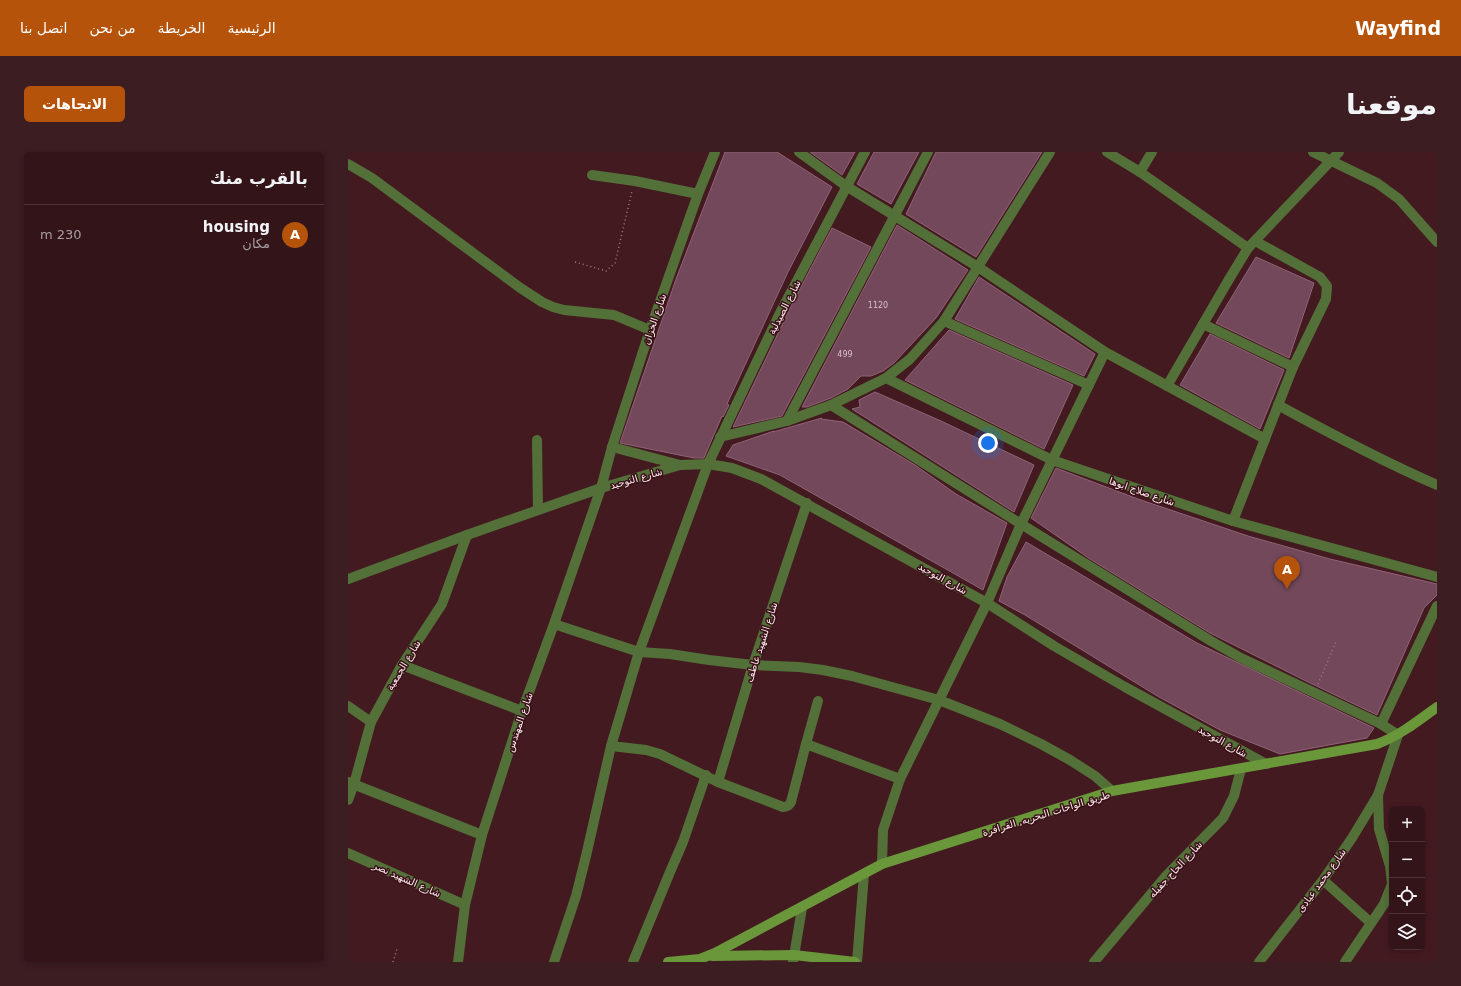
<!DOCTYPE html>
<html lang="ar">
<head>
<meta charset="utf-8">
<style>
  :root { --surface:#331419; --page:#3b1d22; --text:#f1f3f6; --muted:#a99ea2; --line:#4e3338; --accent:#b45309 }
  body { margin:0; font-family:"DejaVu Sans",Cairo,sans-serif; background:var(--page); color:var(--text); direction:rtl }
  .controls { position:absolute; right:12px; bottom:12px; display:grid; overflow:hidden; border-radius:6px; box-shadow:0 2px 6px #0003 }
  .controls button { width:36px; height:36px; display:grid; place-items:center; padding:0; border:0; border-bottom:1px solid var(--line); background:var(--surface); color:var(--text); font:20px sans-serif }
  .you { position:absolute; left:640px; top:291px; width:14px; height:14px; margin:-10px; border:3px solid #fff; border-radius:50%; background:#1a73e8; box-shadow:0 0 0 6px #1a73e833 }
  .badge { display:grid; place-items:center; width:26px; height:26px; border-radius:50%; background:var(--accent); color:#fff; font-size:13px; font-weight:700 }
  .pin { position:absolute; translate:-50% -33px; filter:drop-shadow(0 1px 2px #0008) }
  .pin::after { content:''; position:absolute; top:21px; width:14px; height:12px; background:inherit; clip-path:polygon(0 0,100% 0,50% 100%) }
  .list { margin:0; padding:0; list-style:none }
  h2 { display:flex; justify-content:space-between; align-items:center; height:52px; margin:0; padding:0 16px; font-size:17px }
  h2 small { font-size:13px; font-weight:400; color:var(--muted) }
  .list li { display:grid; grid-template-columns:26px 1fr auto; gap:12px; align-items:center; box-sizing:border-box; height:60px; padding:0 16px; border-top:1px solid var(--line) }
  .list b { display:block; font-size:15px; white-space:nowrap }
  .list p { margin:0; font-size:13px; white-space:nowrap; color:var(--muted) }
  .list em { font-size:13px; font-style:normal; color:var(--muted) }
  .icon { flex:none; width:22px; height:22px; fill:none; stroke:currentColor; stroke-width:2; stroke-linecap:round; stroke-linejoin:round }
  .map { position:relative; flex:none; width:1089px; height:810px; overflow:hidden; direction:ltr; border-radius:6px }
  header { display:flex; align-items:center; gap:24px; box-sizing:border-box; height:56px; padding:0 20px; background:var(--accent); color:#fff }
  header strong { font-size:19px }
  nav { display:flex; gap:22px; margin-inline-start:auto; font-size:14px }
  .intro { display:flex; align-items:center; justify-content:space-between; box-sizing:border-box; height:96px; padding:0 24px }
  h1 { margin:0; font-size:28px }
  .button { padding:10px 18px; border-radius:6px; background:var(--accent); color:#fff; font-size:14px; font-weight:700 }
  main { display:flex; gap:24px; padding:0 24px }
  aside { flex:1; background:var(--surface); border-radius:6px; box-shadow:0 2px 6px #0003 }
  .map>svg:first-child { display:block }
  .building { fill:#73485b; stroke:#906276 }
  .lines { fill:none; stroke-linecap:round; stroke-linejoin:round }
  .path { stroke:#9e7f83; stroke-width:1.5; stroke-dasharray:1 3; stroke-linecap:butt }
  .minor { stroke:#537038; stroke-width:10 }
  .secondary { stroke:#69973a; stroke-width:10 }
  .labels { text-anchor:middle; stroke-width:3; stroke-linejoin:round; paint-order:stroke }
  .number-label { font-size:8px; fill:#dac2c8 }
  .street-label { font-size:10px; fill:#fdeaec; stroke:#391018 }
</style>
</head>
<body>
<header>
<strong>Wayfind</strong>
<nav><a>الرئيسية</a><a>الخريطة</a><a>من نحن</a><a>اتصل بنا</a></nav>
</header>
<div class="intro"><h1>موقعنا</h1><a class="button">الاتجاهات</a></div>
<main>
<div class="map">
<svg width="1089" height="810" viewBox="0 0 1089 810">
  <rect width="100%" height="100%" fill="#441a21"/>
  <g class="building">
    <polygon points="377,0 429,0 484,35 440,120 379,252 381,253 375,265 374,264 356,306 346,306 272,291 328,127"/>
    <polygon points="462,0 507,0 494,23"/>
    <polygon points="526,0 571,0 543,52 509,32"/>
    <polygon points="588,0 694,0 628,105 558,62"/>
    <polygon points="549,73 620,118 588,166 546,211 535,219 523,224 513,224 500,237 483,246 459,255 454,255"/>
    <polygon points="484,76 523,95 434,264 385,275 447,146"/>
    <polygon points="908,105 966,131 941,206 868,171"/>
    <polygon points="631,125 747,202 736,224 607,167"/>
    <polygon points="601,178 725,233 696,297 557,228"/>
    <polygon points="862,182 936,218 912,277 832,233"/>
    <polygon points="527,240 593,269 686,313 666,360 504,257 512,255 511,248"/>
    <polygon points="474,266 473,267 495,270 567,313 608,342 659,371 635,438 432,323 378,304 385,293 426,279 425,280"/>
    <polygon points="708,316 790,347 900,384 982,407 1089,432 1089,443 1076,456 1029,563 960,530 862,481 742,407 683,366"/>
    <polygon points="678,390 849,491 1026,576 1019,586 932,602 872,578 811,545 677,463 651,449 659,425"/>
  </g>
  <g class="lines">
    <g class="path">
      <polyline points="227,110 258,119 267,111 284,39"/>
      <polyline points="970,532 988,490"/>
      <polyline points="45,810 49,797"/>
    </g>
    <g class="minor">
      <polyline points="451,0 498,34 630,115 757,200 917,287"/>
      <polyline points="759,0 792,20 900,96"/>
      <polyline points="965,0 1029,31 1051,47 1089,90"/>
      <polyline points="0,12 24,26 171,135 194,150 205,155 216,158 266,163 302,178"/>
      <polyline points="792,20 804,0"/>
      <polyline points="244,23 287,29 350,42"/>
      <polyline points="907,89 972,125 979,134 978,147 945,215"/>
      <polyline points="596,169 741,233"/>
      <polyline points="855,172 945,215 885,369 1089,425"/>
      <polyline points="538,226 704,308 885,369"/>
      <polyline points="819,234 880,129 900,96 991,0"/>
      <polyline points="483,253 673,372 863,489 893,506 1033,572"/>
      <path d="M930,253C983,282 1034,309 1089,333"/>
      <polyline points="439,269 580,0"/>
      <polyline points="372,285 439,269 483,253 538,226 562,207 596,169 702,0"/>
      <polyline points="189,288 190,358"/>
      <polyline points="264,295 332,313"/>
      <polyline points="0,427 119,383 253,336 332,313 360,312 384,316 413,327 639,451 706,494 777,535 918,612"/>
      <polyline points="206,472 291,500 322,502 361,508 405,513 451,515 475,518 504,524 591,548 652,572 693,592 722,608 747,624 764,639"/>
      <polyline points="54,513 174,559"/>
      <polyline points="0,554 23,570"/>
      <polyline points="458,592 470,549"/>
      <path d="M263,594L298,598L312,602L370,630L435,655C440,655 441,653 443,650L458,592L552,627"/>
      <polyline points="0,630 134,683"/>
      <polyline points="370,630 405,513 459,351"/>
      <polyline points="0,648 6,632 23,570 54,513 94,452 119,383"/>
      <polyline points="0,701 117,753"/>
      <polyline points="534,712 535,678 552,627 639,451 673,372 757,200"/>
      <polyline points="975,728 1023,771"/>
      <polyline points="110,810 117,753 134,683 174,559 206,472 253,336 264,295 302,178 350,42 367,0"/>
      <polyline points="206,810 228,744 238,704 263,594 291,500 360,312 433,159 517,0"/>
      <polyline points="285,810 322,720 335,690 358,623"/>
      <polyline points="445,810 454,756"/>
      <polyline points="509,810 516,722"/>
      <polyline points="746,810 818,724 875,666 886,644 893,617"/>
      <polyline points="911,810 975,728 1004,686 1030,643"/>
      <polyline points="997,810 1036,752 1044,732 1042,714 1031,677 1030,643 1050,583 1033,572 1089,454"/>
    </g>
    <g class="secondary">
      <polyline points="364,804 446,803 507,810"/>
      <path d="M320,810L352,807L367,801L534,712L764,639L1029,592C1051,584 1070,569 1089,555"/>
    </g>
  </g>
  <g class="labels">
    <g class="number-label">
      <text x="530" y="156">1120</text>
      <text x="497" y="205">499</text>
    </g>
    <g class="street-label">
      <text transform="translate(436 155) rotate(-63)" y="4">شارع الصيدلية</text>
      <text transform="translate(306 167) rotate(-71)" y="4">شارع الخزان</text>
      <text transform="translate(288 326) rotate(-16)" y="4">شارع التوحيد</text>
      <text transform="translate(794 339) rotate(19)" y="4">شارع صلاح ابوها</text>
      <text transform="translate(595 426) rotate(29)" y="4">شارع التوحيد</text>
      <text transform="translate(413 490) rotate(-72)" y="4">شارع الشهيد عاطف</text>
      <text transform="translate(55 513) rotate(-59)" y="4">شارع الجمعية</text>
      <text transform="translate(171 570) rotate(-71)" y="4">شارع المهندس</text>
      <text transform="translate(875 589) rotate(29)" y="4">شارع التوحيد</text>
      <text transform="translate(698 661) rotate(-17)" y="4">طريق الواحات البحريه, الفرافرة</text>
      <text transform="translate(827 717) rotate(-47)" y="4">شارع الحاج جفيله</text>
      <text transform="translate(59 727) rotate(24)" y="4">شارع الشهيد نصر</text>
      <text transform="translate(973 728) rotate(-54)" y="4">شارع محمد عيادى</text>
    </g>
  </g>
</svg>
<div class="controls">
<button>+</button>
<button>−</button>
<button><svg class="icon" aria-label="locate" viewBox="0 0 24 24"><circle cx="12" cy="12" r="6"/><path d="M12 2v4M12 18v4M2 12h4M18 12h4"/></svg></button>
<button><svg class="icon" aria-label="layers" viewBox="0 0 24 24"><path d="M12 4l9 5-9 5-9-5zM3 14l9 5 9-5"/></svg></button>
</div>
<div class="you"></div>
<div class="pin badge" style="left:939px;top:437px">A</div>
</div>
<aside>
<h2>بالقرب منك<small></small></h2>
<ul class="list">
<li><span class="badge">A</span><div><b>housing</b><p>مكان</p></div><em>230 m</em></li>
</ul>
</aside>
</main>
</body>
</html>
